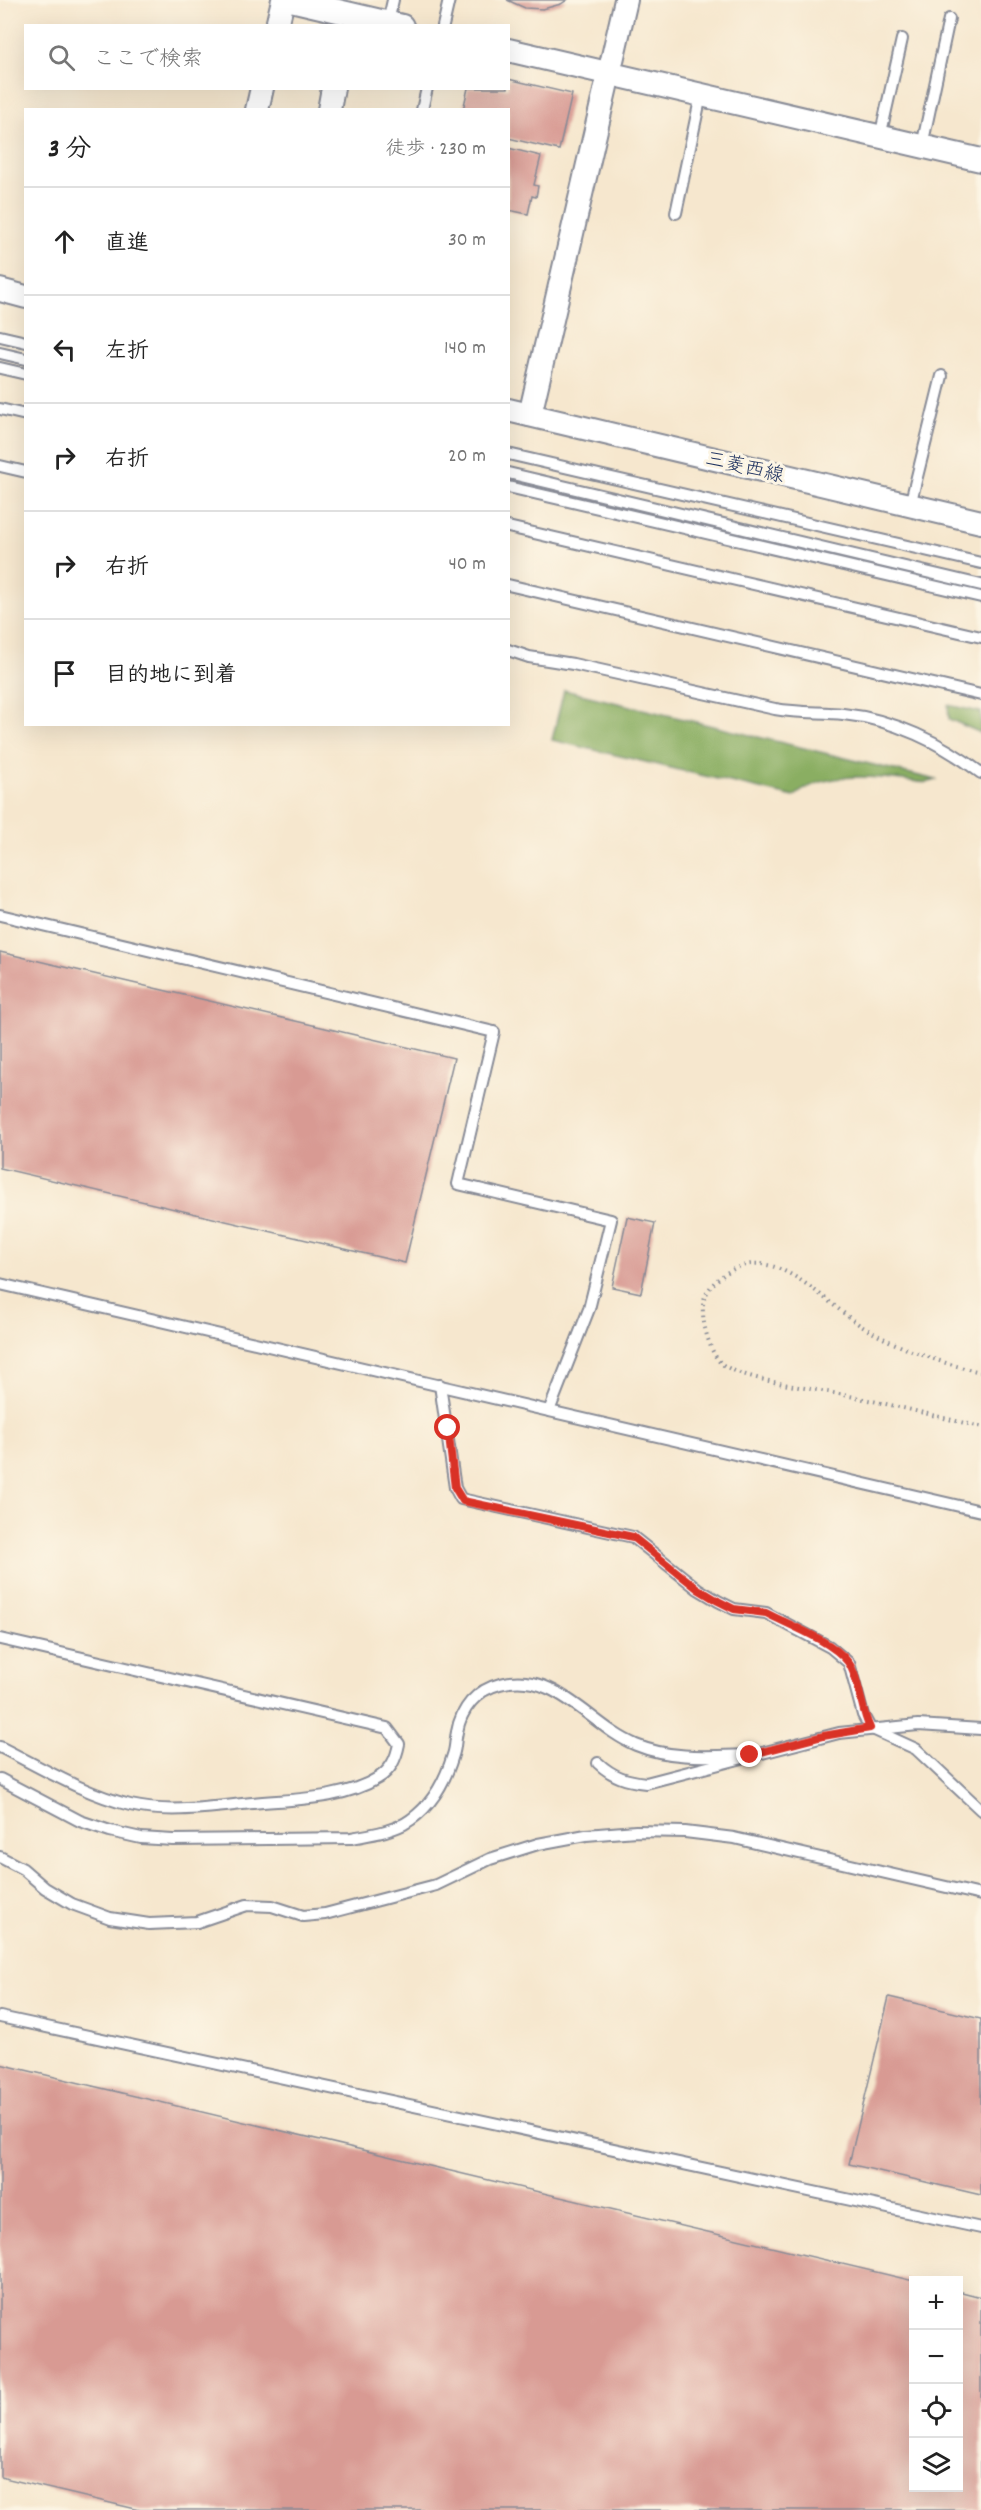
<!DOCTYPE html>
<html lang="ja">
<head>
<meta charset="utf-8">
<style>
  :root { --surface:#fff; --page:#f2f2f2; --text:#222; --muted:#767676; --line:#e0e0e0 }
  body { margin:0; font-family:Dekko,"Klee One",sans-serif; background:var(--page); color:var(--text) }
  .controls { position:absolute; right:18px; bottom:18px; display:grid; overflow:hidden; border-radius:0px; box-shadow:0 6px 24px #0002 }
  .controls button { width:54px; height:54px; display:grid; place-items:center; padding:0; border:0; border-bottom:2px solid var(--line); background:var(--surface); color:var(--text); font:30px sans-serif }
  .stop { position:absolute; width:18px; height:18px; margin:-14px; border:4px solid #d93025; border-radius:50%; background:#fff }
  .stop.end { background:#d93025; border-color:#fff; box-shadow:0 2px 6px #0008 }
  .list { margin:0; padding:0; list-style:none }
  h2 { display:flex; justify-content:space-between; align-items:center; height:78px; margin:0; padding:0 24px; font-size:26px }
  h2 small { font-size:20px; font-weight:400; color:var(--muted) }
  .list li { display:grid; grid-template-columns:39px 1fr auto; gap:18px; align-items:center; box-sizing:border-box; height:108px; padding:0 24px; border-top:2px solid var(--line) }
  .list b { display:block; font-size:22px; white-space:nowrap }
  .list em { font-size:20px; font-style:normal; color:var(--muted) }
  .icon { flex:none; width:33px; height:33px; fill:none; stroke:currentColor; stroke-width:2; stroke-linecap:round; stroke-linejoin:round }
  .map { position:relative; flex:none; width:981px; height:2510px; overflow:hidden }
  .search { position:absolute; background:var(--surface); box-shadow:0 6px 24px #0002; left:24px; top:24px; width:486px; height:66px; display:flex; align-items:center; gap:15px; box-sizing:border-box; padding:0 21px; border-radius:0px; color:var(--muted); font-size:22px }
  .panel { position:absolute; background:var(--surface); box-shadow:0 6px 24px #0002; left:24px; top:108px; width:486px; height:618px; border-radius:0px }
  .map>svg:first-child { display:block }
  .forest { fill:#8aae62; stroke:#526e60; stroke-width:1.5 }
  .building { fill:#d89a93 }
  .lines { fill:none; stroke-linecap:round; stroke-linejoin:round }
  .service-casing { stroke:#888b96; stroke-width:14 }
  .minor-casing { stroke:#888b96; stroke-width:26 }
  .path { stroke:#888b96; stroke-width:4; stroke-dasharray:1.5 4.5; stroke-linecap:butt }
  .service { stroke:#fff; stroke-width:10 }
  .minor { stroke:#fff; stroke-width:22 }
  .route { stroke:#d93025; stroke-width:8 }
  .labels { text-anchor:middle; stroke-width:6; stroke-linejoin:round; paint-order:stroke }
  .street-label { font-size:20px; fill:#1b2f5e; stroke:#fcf5e5 }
</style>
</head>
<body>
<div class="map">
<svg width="981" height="2510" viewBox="0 0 981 2510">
  <rect width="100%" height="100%" fill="#fcf5e5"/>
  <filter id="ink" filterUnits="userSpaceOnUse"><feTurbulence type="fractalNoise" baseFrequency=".0167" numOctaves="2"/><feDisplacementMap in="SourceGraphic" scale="12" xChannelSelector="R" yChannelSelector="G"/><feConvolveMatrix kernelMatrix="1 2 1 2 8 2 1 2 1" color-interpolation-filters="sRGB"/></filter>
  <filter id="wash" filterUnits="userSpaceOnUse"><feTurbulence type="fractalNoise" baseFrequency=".008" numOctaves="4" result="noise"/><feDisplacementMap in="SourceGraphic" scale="24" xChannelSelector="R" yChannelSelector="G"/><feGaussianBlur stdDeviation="1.35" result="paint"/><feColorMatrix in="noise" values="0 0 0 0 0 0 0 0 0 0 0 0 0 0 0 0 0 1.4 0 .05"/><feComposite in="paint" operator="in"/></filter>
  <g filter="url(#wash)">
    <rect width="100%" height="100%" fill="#f6e7ce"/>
    <g class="forest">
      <path d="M564,690L936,780C924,785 916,781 903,780C869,776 821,772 794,797L552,740Z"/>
      <polygon points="948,705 981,712 981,733 949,719"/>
    </g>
    <g id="blocks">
      <g class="building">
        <polygon points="507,0 567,0 561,4 543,9 525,8"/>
        <polygon points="508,79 572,94 559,150 508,138 508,110 463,110 468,88 508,88"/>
        <polygon points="508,148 541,156 534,185 538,186 536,197 532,196 528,214 508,210"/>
        <polygon points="0,952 454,1058 405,1263 0,1168"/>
        <polygon points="627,1217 655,1223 641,1293 612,1287"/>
        <polygon points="889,1997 981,2019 981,2195 849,2164"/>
        <polygon points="0,2064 914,2281 914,2488 958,2488 958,2291 981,2297 981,2510 140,2510 0,2477"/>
      </g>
    </g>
  </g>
  <g filter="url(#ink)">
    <use href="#blocks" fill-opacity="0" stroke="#888b96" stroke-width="1.5"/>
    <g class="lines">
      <g class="service-casing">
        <g id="service">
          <polyline points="388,22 393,0"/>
          <polyline points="443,26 449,0"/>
          <polyline points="422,110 427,88"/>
          <polyline points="880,137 902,39"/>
          <polyline points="922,146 949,19"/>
          <polyline points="676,213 701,95"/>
          <polyline points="0,336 26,342"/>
          <polyline points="0,353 26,359"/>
          <polyline points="0,368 26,374"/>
          <polyline points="0,409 26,415"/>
          <polyline points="508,454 981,563"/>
          <polyline points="0,466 26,472"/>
          <polyline points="508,473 981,585"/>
          <polyline points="508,487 981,597"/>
          <polyline points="910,505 942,376"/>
          <polyline points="508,527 981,637"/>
          <polyline points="508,585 981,695"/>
          <path d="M508,650L529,657L573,664L775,709C798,713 820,712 843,714C893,719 942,743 981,773"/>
          <polyline points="0,915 494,1032 458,1184 611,1220 589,1309 549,1411"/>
          <polyline points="0,1284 981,1511"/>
          <polyline points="440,1385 455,1488 461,1499 633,1537 698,1589 718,1601 734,1609 766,1613 830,1647 849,1663 863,1715 870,1728 916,1749 981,1810"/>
          <path d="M0,1639L387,1728L399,1744C396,1759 391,1770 378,1778C342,1800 293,1799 253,1803C212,1807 170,1814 130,1805C84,1794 42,1768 0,1747"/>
          <path d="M598,1763C613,1777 627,1781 646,1783L839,1733L918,1725L981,1729"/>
          <path d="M0,1779L80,1821L110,1831L141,1838L173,1840L351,1838C369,1835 388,1832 404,1824C430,1809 445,1782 453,1755C456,1747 455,1740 457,1732C461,1709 476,1690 500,1684C556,1669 590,1726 636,1745C672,1760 712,1756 750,1755"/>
          <polyline points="0,1857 23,1869 45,1888 72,1904 110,1918 149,1924 197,1922 247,1905 272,1906 303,1916 325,1914 436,1885 490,1859 538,1844 586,1835 636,1831 685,1832 734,1838 981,1895"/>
          <polyline points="0,2017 981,2228"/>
        </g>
      </g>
      <g class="minor-casing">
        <g id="minor">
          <polyline points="291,0 402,26"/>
          <polyline points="277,26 283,0"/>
          <polyline points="508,50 981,160"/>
          <polyline points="257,110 262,88"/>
          <polyline points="329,110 333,88"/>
          <polyline points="0,290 26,297"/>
          <polyline points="508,410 981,522"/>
          <polyline points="530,415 626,0"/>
        </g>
      </g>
      <path class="path" d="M981,1372C940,1363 900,1349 863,1327C834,1309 795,1266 760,1264C739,1262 713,1277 705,1297C698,1311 709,1354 722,1364C742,1380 815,1389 844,1395C890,1404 935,1416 981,1427"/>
      <use href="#service" class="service"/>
      <use href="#minor" class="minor"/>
    </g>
  </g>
  <g class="lines" filter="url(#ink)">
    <path class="route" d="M448,1428L455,1488L463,1501L633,1537L698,1589L718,1601L734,1609L766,1613L774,1617C795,1627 834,1643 848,1662C859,1676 861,1710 870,1728L823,1736L750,1755"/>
  </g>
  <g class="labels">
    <g class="street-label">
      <text transform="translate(745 466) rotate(13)" y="7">三菱西線</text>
    </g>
  </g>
</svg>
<div class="controls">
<button>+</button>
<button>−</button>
<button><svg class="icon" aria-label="locate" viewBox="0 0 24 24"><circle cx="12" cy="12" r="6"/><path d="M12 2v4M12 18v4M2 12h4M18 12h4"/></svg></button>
<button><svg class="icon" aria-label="layers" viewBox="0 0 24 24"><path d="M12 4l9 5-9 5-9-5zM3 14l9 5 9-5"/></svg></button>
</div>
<div class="stop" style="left:448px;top:1428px"></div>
<div class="stop end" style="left:750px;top:1755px"></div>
<div class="search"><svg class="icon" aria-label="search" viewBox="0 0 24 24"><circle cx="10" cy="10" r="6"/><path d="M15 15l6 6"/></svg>ここで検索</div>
<section class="panel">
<h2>3 分<small>徒歩 · 230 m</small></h2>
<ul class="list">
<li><svg class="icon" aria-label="ahead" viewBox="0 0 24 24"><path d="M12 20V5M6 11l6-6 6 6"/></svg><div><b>直進</b></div><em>30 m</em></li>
<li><svg class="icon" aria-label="left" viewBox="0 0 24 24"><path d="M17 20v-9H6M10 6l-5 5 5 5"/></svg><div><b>左折</b></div><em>140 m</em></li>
<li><svg class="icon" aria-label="right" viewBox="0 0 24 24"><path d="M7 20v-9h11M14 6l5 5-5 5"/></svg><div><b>右折</b></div><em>20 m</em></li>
<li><svg class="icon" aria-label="right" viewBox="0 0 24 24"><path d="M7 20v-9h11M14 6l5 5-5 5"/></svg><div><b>右折</b></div><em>40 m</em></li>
<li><svg class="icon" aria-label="arrive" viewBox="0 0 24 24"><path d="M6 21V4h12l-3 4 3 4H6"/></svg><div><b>目的地に到着</b></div></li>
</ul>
</section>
</div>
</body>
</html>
